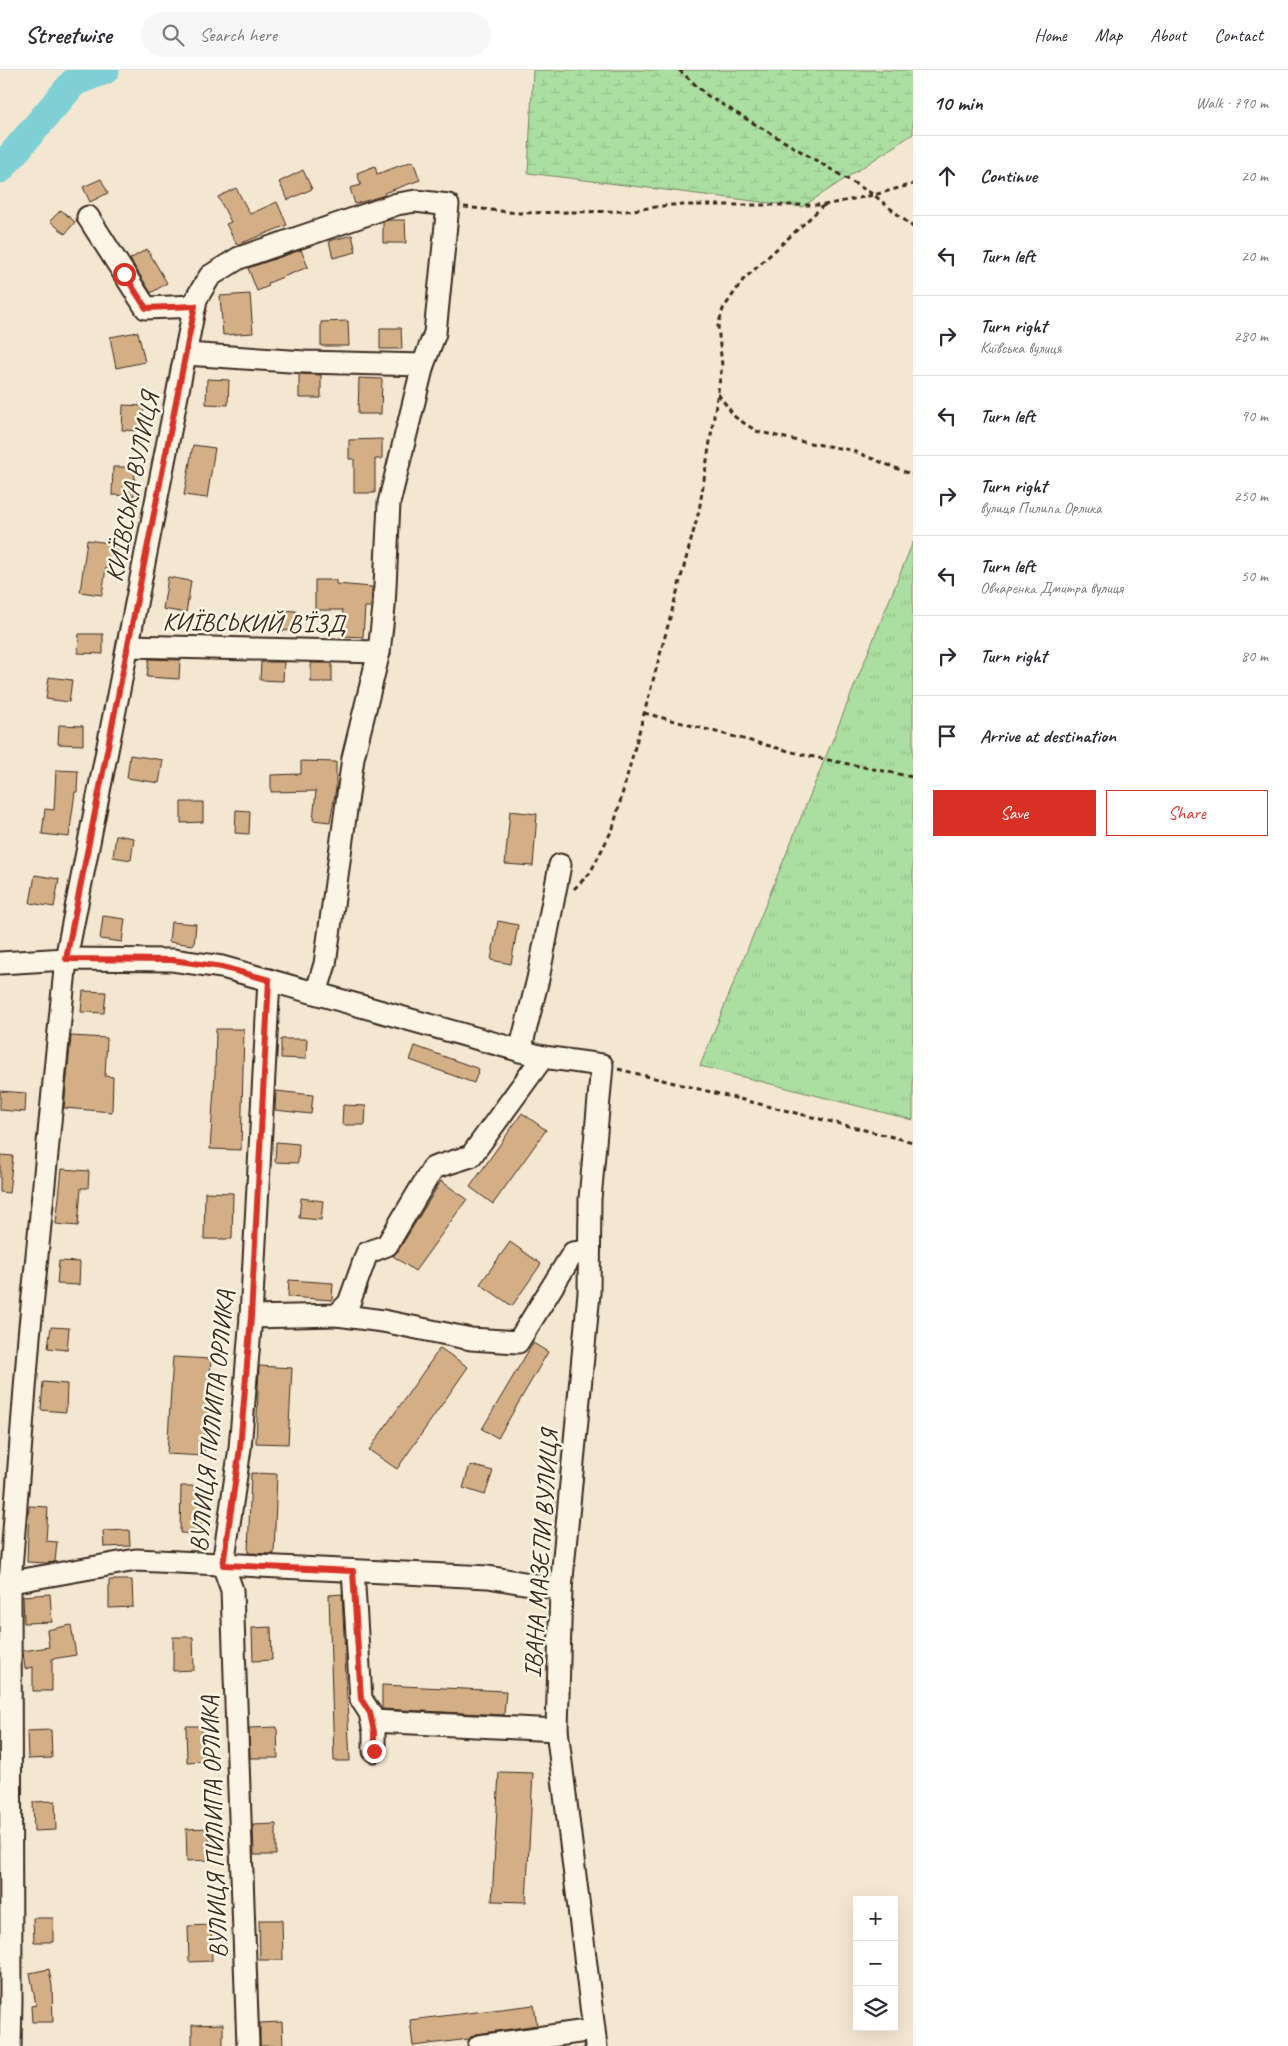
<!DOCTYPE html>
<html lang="en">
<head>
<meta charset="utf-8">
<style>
  :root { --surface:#fff; --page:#f7f7f7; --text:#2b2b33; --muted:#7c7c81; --line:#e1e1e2; --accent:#d93025 }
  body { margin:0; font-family:Caveat,sans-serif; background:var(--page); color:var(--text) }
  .controls { position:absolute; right:15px; bottom:15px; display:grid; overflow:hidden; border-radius:0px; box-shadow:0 5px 20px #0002 }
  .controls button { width:45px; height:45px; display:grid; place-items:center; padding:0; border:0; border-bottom:1px solid var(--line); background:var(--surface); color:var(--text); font:25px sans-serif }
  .stop { position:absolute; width:15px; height:15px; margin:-11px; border:4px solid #d93025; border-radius:50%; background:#fff }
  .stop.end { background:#d93025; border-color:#fff; box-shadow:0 1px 5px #0008 }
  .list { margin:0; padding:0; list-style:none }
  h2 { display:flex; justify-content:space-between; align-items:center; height:65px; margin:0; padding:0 20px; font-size:21px }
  h2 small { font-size:16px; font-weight:400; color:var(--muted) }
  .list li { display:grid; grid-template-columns:32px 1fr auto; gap:15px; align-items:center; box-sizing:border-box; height:80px; padding:0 20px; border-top:1px solid var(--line) }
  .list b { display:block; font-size:19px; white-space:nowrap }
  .list p { margin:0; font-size:16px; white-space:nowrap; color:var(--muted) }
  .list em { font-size:16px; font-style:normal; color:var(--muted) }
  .actions { display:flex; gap:10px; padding:15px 20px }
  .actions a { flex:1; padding:11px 0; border:1px solid var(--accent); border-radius:0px; text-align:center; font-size:18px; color:var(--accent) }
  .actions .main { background:var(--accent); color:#fff }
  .icon { flex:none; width:28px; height:28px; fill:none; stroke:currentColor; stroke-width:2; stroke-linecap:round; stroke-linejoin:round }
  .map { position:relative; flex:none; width:913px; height:1976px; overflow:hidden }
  header { display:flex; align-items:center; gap:30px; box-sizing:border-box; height:70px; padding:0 25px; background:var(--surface); border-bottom:1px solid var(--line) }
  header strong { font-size:24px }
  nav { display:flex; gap:28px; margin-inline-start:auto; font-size:18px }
  .search { width:350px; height:45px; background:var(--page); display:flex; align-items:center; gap:12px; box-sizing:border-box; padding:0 18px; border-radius:28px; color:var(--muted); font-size:19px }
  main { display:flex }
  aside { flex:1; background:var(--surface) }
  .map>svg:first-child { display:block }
  .grass { fill:url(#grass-tufts); stroke:#738460 }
  .wetland { fill:url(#wetland-marsh); stroke:#738460 }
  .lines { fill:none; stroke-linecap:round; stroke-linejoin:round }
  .river { stroke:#7ed0d4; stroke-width:29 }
  .building { fill:#d4af86; stroke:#3b2a1e }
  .minor-casing { stroke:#3b2a1e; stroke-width:25 }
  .path { stroke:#3b2a1e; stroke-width:3; stroke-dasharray:5 4; stroke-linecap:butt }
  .minor { stroke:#fcf5e5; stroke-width:21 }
  .route { stroke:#d93025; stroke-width:6 }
  .labels { text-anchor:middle; stroke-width:5; stroke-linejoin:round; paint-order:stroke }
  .street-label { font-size:25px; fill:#3b2a1e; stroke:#fcf5e5 }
</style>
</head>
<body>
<header>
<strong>Streetwise</strong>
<div class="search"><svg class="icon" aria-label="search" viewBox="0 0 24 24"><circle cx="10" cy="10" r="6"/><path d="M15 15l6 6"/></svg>Search here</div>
<nav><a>Home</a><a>Map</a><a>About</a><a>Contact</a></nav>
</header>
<main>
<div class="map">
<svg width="913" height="1976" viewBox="0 0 913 1976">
  <defs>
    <pattern id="grass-tufts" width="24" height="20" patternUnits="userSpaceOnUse" patternTransform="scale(1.25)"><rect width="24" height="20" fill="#abdfa1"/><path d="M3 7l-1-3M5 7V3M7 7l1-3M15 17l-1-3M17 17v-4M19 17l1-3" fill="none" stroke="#94c08a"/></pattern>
    <pattern id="wetland-marsh" width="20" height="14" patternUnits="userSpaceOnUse" patternTransform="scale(1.25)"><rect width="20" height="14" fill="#abdfa1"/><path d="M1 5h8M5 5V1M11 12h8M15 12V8" fill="none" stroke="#94c08a"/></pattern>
  </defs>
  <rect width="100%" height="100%" fill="#f4e7d2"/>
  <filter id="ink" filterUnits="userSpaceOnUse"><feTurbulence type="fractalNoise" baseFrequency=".02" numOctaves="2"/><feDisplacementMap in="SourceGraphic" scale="10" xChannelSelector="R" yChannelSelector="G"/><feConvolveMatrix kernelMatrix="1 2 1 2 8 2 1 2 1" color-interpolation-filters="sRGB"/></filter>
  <g filter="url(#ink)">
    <polygon class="grass" points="913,472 913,1050 700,996"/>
    <polygon class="wetland" points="533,0 913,0 913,64 802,137 528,103"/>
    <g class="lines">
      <polyline class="river" points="0,99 74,12 105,0"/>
    </g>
    <g class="building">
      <polygon points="413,91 420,110 384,123 385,125 355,134 350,118 361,115 357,103 375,96 377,104"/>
      <polygon points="303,100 312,119 288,130 279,112"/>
      <polygon points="101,109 108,123 90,132 83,117"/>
      <polygon points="236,118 250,144 277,132 287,155 237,175 226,154 231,152 218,127"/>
      <polygon points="61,140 75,152 65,164 50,151"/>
      <polygon points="389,150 405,150 406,173 383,173 383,152"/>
      <polygon points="352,165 356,182 333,188 329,171"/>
      <polygon points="147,179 167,213 151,223 130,189"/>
      <polygon points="301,180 308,197 268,213 269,216 257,221 248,198"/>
      <polygon points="250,224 253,263 223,265 220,226"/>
      <polygon points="348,251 349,276 321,276 321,252"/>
      <polygon points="380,258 401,258 402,279 380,279"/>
      <polygon points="138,262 145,292 116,298 110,267"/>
      <polygon points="299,304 321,305 321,328 299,328"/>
      <polygon points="359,308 382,309 381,344 358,344"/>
      <polygon points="207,309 229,310 228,335 206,334"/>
      <polygon points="123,335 144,336 142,361 122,360"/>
      <polygon points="382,369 382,389 375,389 375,423 354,423 354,389 349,389 349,370"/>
      <polygon points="193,375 215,378 207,428 184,425"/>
      <polygon points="113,397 135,397 134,426 112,425"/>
      <polygon points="87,470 117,474 113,499 106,498 102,525 80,522"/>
      <polygon points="168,507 191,511 186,543 163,539"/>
      <polygon points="315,510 336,510 336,514 372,517 371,537 365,537 363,567 341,566 343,540 315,540"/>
      <polygon points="276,540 296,541 294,561 275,560"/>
      <polygon points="79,564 103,564 103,584 78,583"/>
      <polygon points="149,589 180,590 179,609 147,607"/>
      <polygon points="261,592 284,592 283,611 260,610"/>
      <rect x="311" y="593" width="21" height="19"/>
      <polygon points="49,607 72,610 69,632 46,629"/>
      <polygon points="59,655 83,656 83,675 58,674"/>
      <polygon points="130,685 163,690 159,713 127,708"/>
      <polygon points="301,691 336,692 336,718 330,752 313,750 316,721 271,722 271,705 301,704"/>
      <polygon points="56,700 78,701 77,722 75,722 69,767 42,764 45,739 54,740"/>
      <polygon points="181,732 203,732 203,752 181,753"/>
      <polygon points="236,740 250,741 249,764 235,763"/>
      <polygon points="510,741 537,744 533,796 505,794"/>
      <polygon points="116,765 134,768 131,790 113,787"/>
      <polygon points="35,805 59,809 54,837 30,833"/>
      <polygon points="103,846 125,849 122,872 100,869"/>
      <polygon points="498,851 518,855 511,894 491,890"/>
      <polygon points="171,852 196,854 194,875 169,872"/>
      <polygon points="83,921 106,922 104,943 81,942"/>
      <polygon points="216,959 244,959 241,1080 210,1079 215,1003"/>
      <polygon points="71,966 107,968 105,1006 113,1007 112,1042 64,1038"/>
      <polygon points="281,969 307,969 306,989 281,988"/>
      <polygon points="415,976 479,999 474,1013 410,990"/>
      <polygon points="0,1021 26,1023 25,1042 0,1040"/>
      <polygon points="276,1021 313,1025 311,1044 275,1040"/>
      <polygon points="343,1035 366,1036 365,1055 342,1055"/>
      <polygon points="522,1043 546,1060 493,1134 470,1117"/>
      <polygon points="276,1072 299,1074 298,1093 275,1092"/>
      <polygon points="0,1085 13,1086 9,1123 0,1122"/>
      <polygon points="62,1099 89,1101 88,1118 81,1118 78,1156 56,1154"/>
      <polygon points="441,1111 467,1129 415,1201 393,1186 398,1181"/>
      <polygon points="205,1122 233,1123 232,1169 204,1169"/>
      <polygon points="301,1128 323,1131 321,1150 299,1148"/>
      <polygon points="510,1172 541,1194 512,1236 480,1214"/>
      <polygon points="59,1191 80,1192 79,1215 57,1214"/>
      <polygon points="289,1210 333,1213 332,1230 288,1227"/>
      <polygon points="51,1257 69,1258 67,1280 48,1278"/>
      <polygon points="533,1273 548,1282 498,1368 482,1359"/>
      <polygon points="440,1278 468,1297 397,1399 369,1380"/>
      <polygon points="173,1287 211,1289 204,1386 167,1384"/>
      <polygon points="259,1296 292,1298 288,1374 256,1373"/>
      <polygon points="43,1312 67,1314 66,1342 41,1340"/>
      <polygon points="470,1395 493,1401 485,1425 463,1418"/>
      <polygon points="251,1403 277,1404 274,1484 248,1483"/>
      <polygon points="181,1416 202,1416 201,1464 180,1463"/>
      <polygon points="29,1436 48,1437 46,1471 57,1472 55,1492 46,1493 27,1492"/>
      <polygon points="129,1460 130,1476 104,1477 103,1461"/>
      <polygon points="109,1510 132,1510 133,1537 109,1538"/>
      <polygon points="50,1524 52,1552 24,1553 23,1526"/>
      <polygon points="342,1524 350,1691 334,1691 329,1525"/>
      <polygon points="71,1555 76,1585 52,1589 52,1621 33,1621 33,1597 25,1599 23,1581 49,1577 47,1560"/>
      <polygon points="271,1557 272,1590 253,1591 252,1558"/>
      <polygon points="173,1567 193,1567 194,1600 173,1601"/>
      <polygon points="382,1615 506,1621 504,1645 382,1639"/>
      <polygon points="186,1656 202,1656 203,1691 187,1692"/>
      <polygon points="277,1657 278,1688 250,1688 249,1658"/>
      <polygon points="51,1660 52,1688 28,1689 27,1661"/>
      <polygon points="499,1702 533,1703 526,1832 492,1831"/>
      <polygon points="55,1731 56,1760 34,1761 33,1732"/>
      <polygon points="276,1754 276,1785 254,1785 253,1755"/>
      <polygon points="209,1758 210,1790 187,1791 186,1759"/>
      <polygon points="33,1848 53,1848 53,1872 34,1872"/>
      <polygon points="259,1850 282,1850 283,1890 260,1890"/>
      <polygon points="211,1855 212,1891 189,1892 188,1856"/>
      <polygon points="49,1899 52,1916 53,1952 32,1952 31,1936 36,1935 30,1903"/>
      <polygon points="534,1935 537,1955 477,1964 469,1969 413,1976 410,1950"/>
      <polygon points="282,1952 283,1976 260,1976 260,1953"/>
      <polygon points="223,1954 223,1976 192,1976 192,1955"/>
    </g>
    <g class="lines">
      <g class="minor-casing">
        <g id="minor">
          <polyline points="88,147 146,238 195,236"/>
          <polyline points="186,284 305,292 423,295"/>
          <polyline points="128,576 379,582"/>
          <polyline points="0,893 66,889 172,890 222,897 543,987 602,995 590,1129 589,1223 561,1519 557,1660 596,1976"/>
          <polyline points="520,981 538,909 560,795"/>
          <polyline points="337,1245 383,1251 471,1269 518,1272 573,1183 589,1181"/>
          <polyline points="251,1247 337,1245 349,1233 367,1183 387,1175 433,1098 471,1086 543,987"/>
          <polyline points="353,1501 361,1629 370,1643 374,1662 374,1681"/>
          <polyline points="0,1514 136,1490 488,1507 561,1519"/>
          <polyline points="372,1651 557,1660"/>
          <polyline points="10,1976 11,1931 10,1512 29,1267 66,889 196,229 210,206 239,188 397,134 416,131 448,135 435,263 423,295 389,433 384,537 379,582 353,688 325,894 316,923"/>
          <polyline points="248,1976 232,1520 223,1495 240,1378 251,1247 269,910"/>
          <polyline points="479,1976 593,1960"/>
        </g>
      </g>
      <g class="path">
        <polyline points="679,0 708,26 874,125 913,157"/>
        <polyline points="464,137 517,143 626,141 670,135 824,135 874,125 913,114"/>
        <polyline points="718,324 735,347 756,361 798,371 851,380 913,405"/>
        <polyline points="644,643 804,685 913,707"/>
        <polyline points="574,819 590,803 613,758 699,441 722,296 718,256 723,239 743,210 824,135"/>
        <polyline points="618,999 913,1072"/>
      </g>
      <use href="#minor" class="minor"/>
    </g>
  </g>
  <g class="lines" filter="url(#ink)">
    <polyline class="route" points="124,204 146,238 195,236 66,889 172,890 222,897 269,910 251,1247 240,1378 223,1495 353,1501 361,1629 370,1643 374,1662 374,1681"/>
  </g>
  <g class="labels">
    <g class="street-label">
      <text transform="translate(131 417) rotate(-79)" y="9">КИЇВСЬКА ВУЛИЦЯ</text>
      <text transform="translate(254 552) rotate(1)" y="9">КИЇВСЬКИЙ В’ЇЗД</text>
      <text transform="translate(211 1351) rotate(-84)" y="9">ВУЛИЦЯ ПИЛИПА ОРЛИКА</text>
      <text transform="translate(540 1484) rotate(-86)" y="9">ІВАНА МАЗЕПИ ВУЛИЦЯ</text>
      <text transform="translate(213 1757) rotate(-92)" y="9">ВУЛИЦЯ ПИЛИПА ОРЛИКА</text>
    </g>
  </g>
</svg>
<div class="controls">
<button>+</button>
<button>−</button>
<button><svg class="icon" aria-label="layers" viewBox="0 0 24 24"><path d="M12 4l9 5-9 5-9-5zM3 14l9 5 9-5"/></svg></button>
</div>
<div class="stop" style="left:124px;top:204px"></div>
<div class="stop end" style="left:374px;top:1681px"></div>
</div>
<aside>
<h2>10 min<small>Walk · 790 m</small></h2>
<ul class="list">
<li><svg class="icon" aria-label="ahead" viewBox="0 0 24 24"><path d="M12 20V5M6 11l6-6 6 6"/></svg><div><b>Continue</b></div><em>20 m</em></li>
<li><svg class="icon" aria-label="left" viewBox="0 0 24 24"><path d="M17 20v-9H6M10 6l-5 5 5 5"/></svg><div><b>Turn left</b></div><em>20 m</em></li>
<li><svg class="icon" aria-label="right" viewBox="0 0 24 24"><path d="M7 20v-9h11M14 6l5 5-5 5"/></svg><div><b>Turn right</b><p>Київська вулиця</p></div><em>280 m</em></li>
<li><svg class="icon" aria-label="left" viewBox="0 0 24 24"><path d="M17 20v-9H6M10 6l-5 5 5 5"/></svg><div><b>Turn left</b></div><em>90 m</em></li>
<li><svg class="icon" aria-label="right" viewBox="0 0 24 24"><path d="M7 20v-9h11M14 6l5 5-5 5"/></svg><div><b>Turn right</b><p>вулиця Пилипа Орлика</p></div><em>250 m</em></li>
<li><svg class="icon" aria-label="left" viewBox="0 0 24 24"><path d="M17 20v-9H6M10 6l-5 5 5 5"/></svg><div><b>Turn left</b><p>Овчаренка Дмитра вулиця</p></div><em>50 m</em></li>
<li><svg class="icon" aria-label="right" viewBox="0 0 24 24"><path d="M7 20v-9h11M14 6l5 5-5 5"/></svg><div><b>Turn right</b></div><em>80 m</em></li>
<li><svg class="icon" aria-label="arrive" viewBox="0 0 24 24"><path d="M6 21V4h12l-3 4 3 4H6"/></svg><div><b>Arrive at destination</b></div></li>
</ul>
<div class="actions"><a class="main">Save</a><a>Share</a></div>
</aside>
</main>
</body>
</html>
